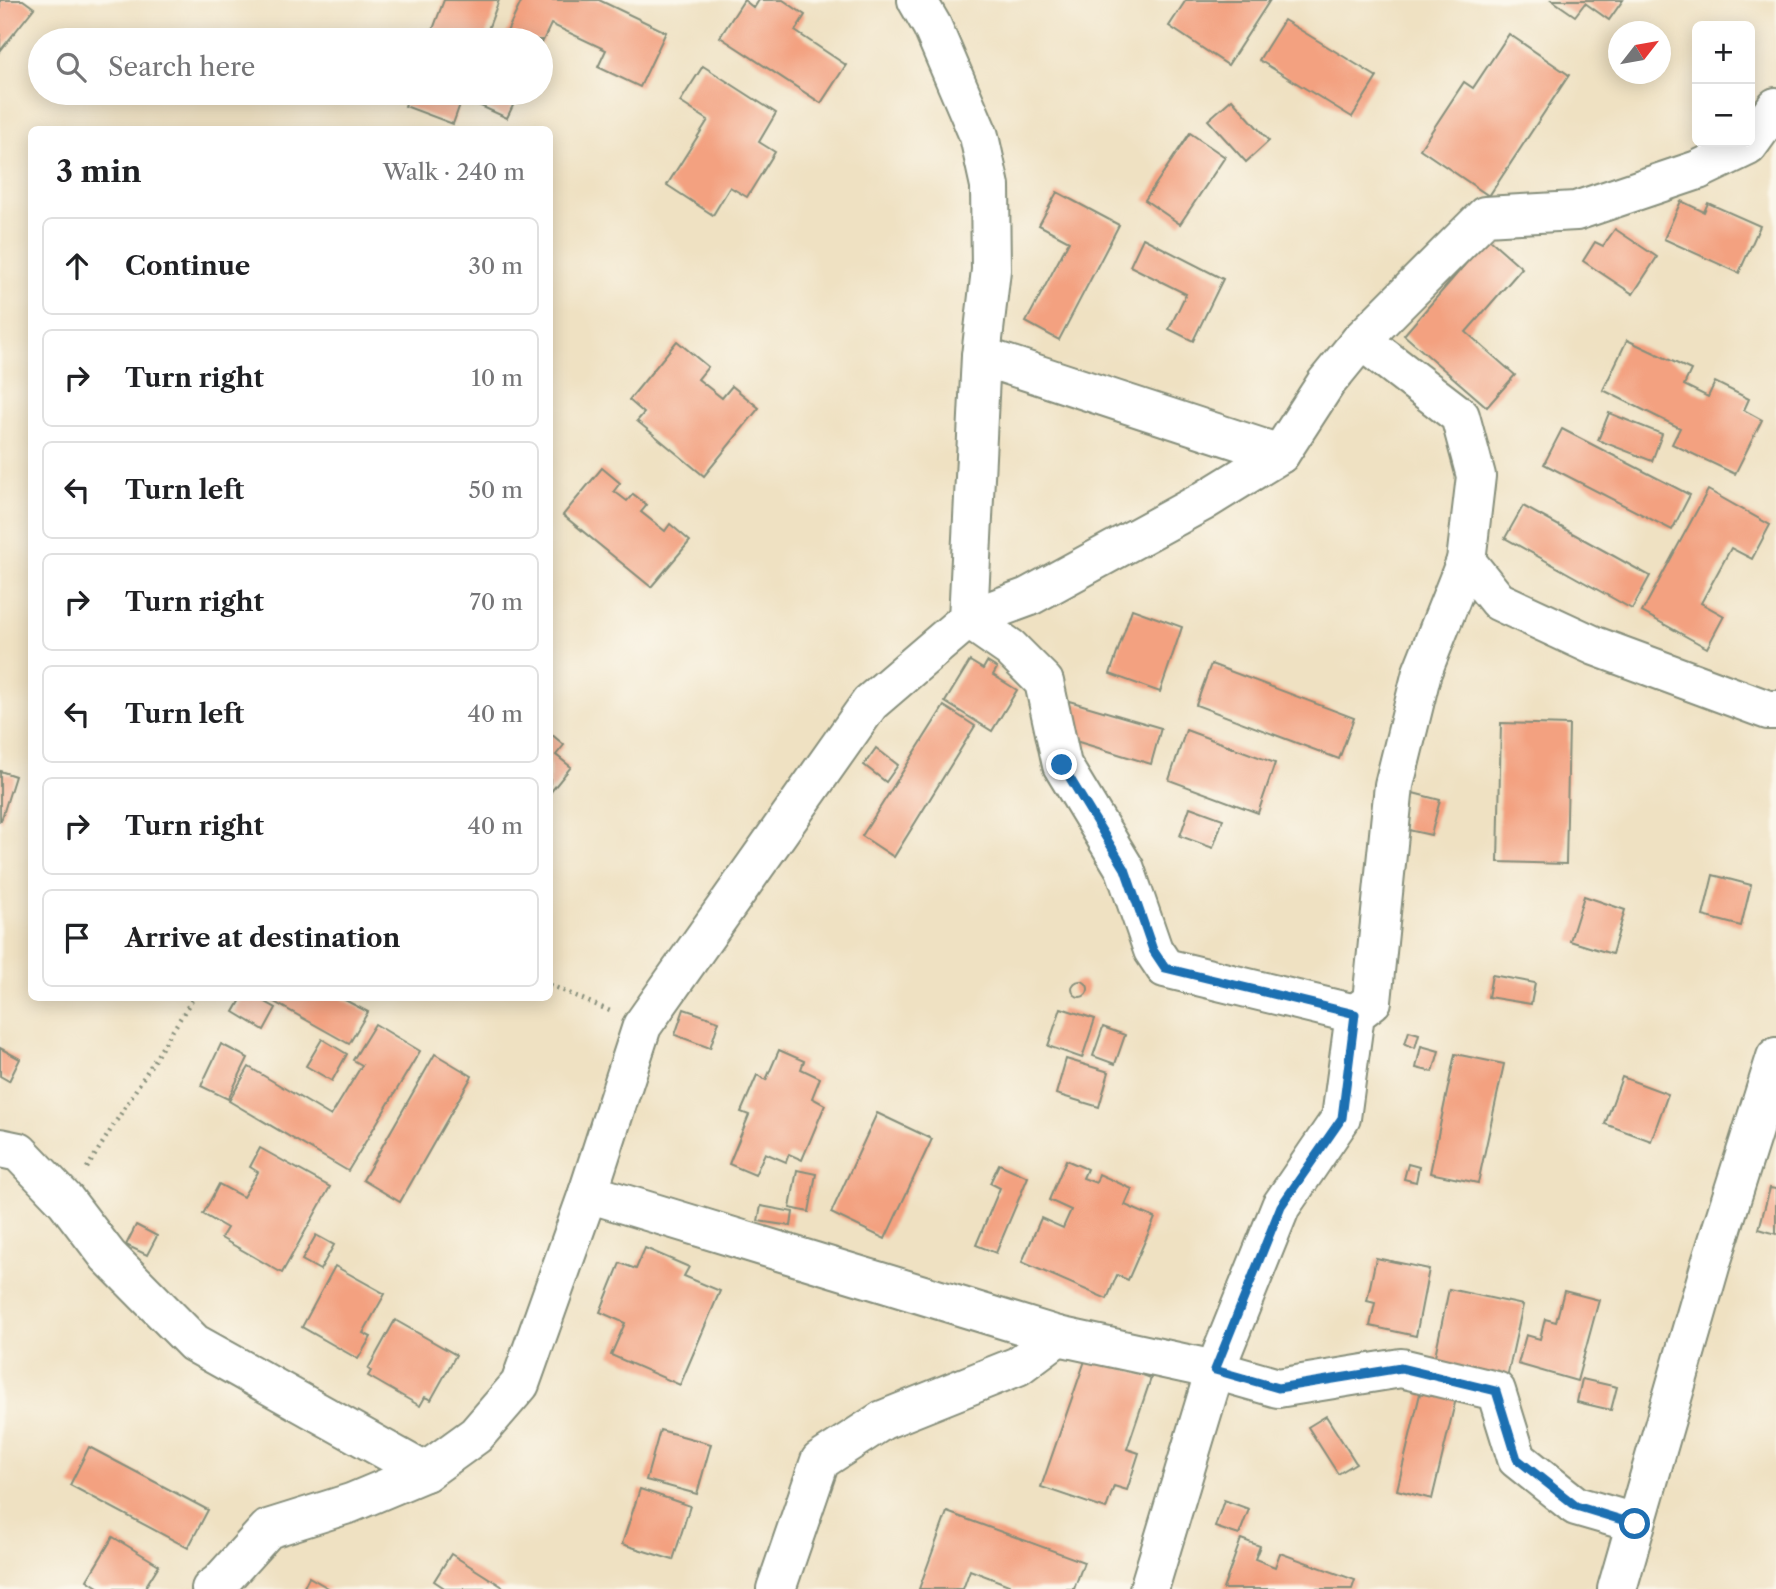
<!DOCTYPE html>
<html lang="en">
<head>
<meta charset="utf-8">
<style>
  :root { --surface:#fff; --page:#f6f6f6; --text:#202124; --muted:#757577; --line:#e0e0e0 }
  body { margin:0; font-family:"Libre Caslon Text",serif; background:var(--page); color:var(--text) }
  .controls { position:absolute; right:21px; top:21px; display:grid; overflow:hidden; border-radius:10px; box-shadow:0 4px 18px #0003 }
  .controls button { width:63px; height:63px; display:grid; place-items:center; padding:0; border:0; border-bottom:2px solid var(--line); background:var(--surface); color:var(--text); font:35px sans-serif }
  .compass { position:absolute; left:1608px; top:21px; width:63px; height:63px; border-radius:50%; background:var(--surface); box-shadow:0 4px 18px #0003; rotate:59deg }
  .stop { position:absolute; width:21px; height:21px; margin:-16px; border:5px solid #1f6fb2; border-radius:50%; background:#fff }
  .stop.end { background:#1f6fb2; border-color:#fff; box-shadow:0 2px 7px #0008 }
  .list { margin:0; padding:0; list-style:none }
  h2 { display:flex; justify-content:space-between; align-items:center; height:91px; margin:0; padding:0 28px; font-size:30px }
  h2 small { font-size:23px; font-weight:400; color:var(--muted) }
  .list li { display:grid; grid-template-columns:46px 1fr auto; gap:21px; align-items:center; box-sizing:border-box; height:98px; margin:0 14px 14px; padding:0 14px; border:2px solid var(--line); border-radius:10px }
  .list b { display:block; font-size:26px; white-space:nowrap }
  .list em { font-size:23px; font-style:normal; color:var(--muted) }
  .icon { flex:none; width:38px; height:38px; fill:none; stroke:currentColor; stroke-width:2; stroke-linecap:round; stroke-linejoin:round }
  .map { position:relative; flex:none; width:1776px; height:1589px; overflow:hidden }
  .search { position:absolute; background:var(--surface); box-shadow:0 4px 18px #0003; left:28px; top:28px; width:525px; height:77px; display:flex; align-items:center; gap:18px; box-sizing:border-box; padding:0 24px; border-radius:38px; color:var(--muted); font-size:26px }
  .panel { position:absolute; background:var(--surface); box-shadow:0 4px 18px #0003; left:28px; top:126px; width:525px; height:875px; border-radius:10px }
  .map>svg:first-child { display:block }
  .building { fill:#f3a180 }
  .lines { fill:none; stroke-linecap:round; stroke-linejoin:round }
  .minor-casing { stroke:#878f7b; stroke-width:42 }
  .path { stroke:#878f7b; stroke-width:4.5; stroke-dasharray:2 5; stroke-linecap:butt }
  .minor { stroke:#fff; stroke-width:38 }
  .route { stroke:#1f6fb2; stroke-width:9 }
</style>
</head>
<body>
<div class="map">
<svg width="1776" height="1589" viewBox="0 0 1776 1589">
  <rect width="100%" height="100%" fill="#fbf7ec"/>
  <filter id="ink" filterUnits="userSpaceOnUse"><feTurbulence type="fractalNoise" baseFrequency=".0143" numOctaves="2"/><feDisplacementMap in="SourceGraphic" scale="14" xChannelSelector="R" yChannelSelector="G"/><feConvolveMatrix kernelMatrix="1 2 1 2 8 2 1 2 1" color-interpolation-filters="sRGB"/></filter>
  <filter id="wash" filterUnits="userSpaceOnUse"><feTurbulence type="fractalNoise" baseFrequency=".00686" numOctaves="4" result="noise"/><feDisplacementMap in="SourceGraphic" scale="28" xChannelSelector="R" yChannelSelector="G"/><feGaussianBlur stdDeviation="1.57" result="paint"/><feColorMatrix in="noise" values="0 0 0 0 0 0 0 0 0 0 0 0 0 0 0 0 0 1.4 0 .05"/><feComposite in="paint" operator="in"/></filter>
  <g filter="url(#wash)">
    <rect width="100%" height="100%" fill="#efe1c2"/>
    <g id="blocks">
      <g class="building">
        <polygon points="0,0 23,0 34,8 0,51"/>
        <polygon points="444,0 499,0 484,40 429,40"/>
        <polygon points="522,0 599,0 666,32 640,87 598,67 606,50 551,24 541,45 541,40 503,40"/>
        <polygon points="744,0 754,8 759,0 783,0 805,15 795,31 846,65 821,103 720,37"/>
        <polygon points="1186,0 1270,0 1228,65 1169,26"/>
        <polygon points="1552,0 1623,0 1609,20 1585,3 1575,16"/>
        <polygon points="1284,20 1377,77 1352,117 1259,60"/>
        <polygon points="1509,34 1569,75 1489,196 1420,149 1464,82 1473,88"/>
        <polygon points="703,66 776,113 759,142 775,152 747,197 730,187 713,215 667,185 708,120 680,102"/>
        <polygon points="410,93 464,93 453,124 405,106"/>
        <polygon points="479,93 519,93 507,118 474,103"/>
        <polygon points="1232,99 1269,141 1246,162 1208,120"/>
        <polygon points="1190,133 1225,157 1180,224 1145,200"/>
        <polygon points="1057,192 1119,225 1059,340 1026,322 1069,241 1039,225"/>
        <polygon points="1681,201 1704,212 1708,203 1760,226 1739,273 1664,239"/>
        <polygon points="1615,229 1657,257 1633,294 1583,261 1595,242 1603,246"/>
        <polygon points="1143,238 1223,279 1193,341 1169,329 1186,294 1130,266"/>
        <polygon points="1488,238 1522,268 1466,332 1515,375 1487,407 1404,335"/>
        <polygon points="1627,340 1691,370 1684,385 1708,397 1715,382 1749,399 1744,410 1762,420 1735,474 1672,444 1680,428 1603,390"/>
        <polygon points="677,341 708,367 698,379 722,398 732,386 759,408 704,476 637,421 644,413 629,400"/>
        <polygon points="1609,413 1662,434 1652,461 1598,440"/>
        <polygon points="1562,429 1690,495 1672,530 1544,464"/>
        <polygon points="602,468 620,483 614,491 627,501 633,494 647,505 641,512 665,531 670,524 690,541 651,587 563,515"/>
        <polygon points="1708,490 1770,525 1752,559 1731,548 1701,603 1724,616 1707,648 1642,612"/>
        <polygon points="1523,506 1650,576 1632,609 1505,538"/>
        <polygon points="1132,609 1182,627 1160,692 1110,674"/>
        <polygon points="970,661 983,669 987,662 997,668 993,675 1017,690 992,731 945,702"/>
        <polygon points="1211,664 1354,718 1339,759 1196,705"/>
        <polygon points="1069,701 1161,728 1151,764 1059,736"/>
        <polygon points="944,706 975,726 894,857 862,836"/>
        <polygon points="1501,723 1569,725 1566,864 1498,862"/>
        <polygon points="1186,730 1275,763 1258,813 1169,780"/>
        <polygon points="550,733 564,745 556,755 571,767 550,793"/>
        <polygon points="876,748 898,765 886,782 864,765"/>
        <polygon points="0,771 15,776 1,821 0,821"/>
        <polygon points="1413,793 1440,800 1431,835 1404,829"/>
        <polygon points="1190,807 1223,819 1213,848 1180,836"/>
        <polygon points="1713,875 1751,885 1741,926 1703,916"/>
        <polygon points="1584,896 1625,910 1612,954 1570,941"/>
        <polygon points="1492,975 1535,983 1531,1004 1488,997"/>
        <circle cx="1080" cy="989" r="8"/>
        <polygon points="242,998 258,998 276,1008 264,1030 234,1012"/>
        <polygon points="270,998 341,998 368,1012 349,1044 269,999"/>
        <polygon points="1061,1008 1095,1019 1082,1058 1048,1046"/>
        <polygon points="684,1009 719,1021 710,1048 675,1035"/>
        <polygon points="375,1024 420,1051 348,1171 229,1101 249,1067 331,1116 362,1065 353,1060"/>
        <polygon points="1103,1027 1125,1035 1115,1064 1093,1056"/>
        <polygon points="1409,1031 1419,1034 1415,1048 1405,1044"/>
        <polygon points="322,1039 347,1054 332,1081 306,1066"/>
        <polygon points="221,1044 248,1058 228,1099 201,1086"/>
        <polygon points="1421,1046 1439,1051 1433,1072 1416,1068"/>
        <polygon points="0,1048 20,1059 9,1081 0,1076"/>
        <polygon points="779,1050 804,1061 801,1069 820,1078 812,1098 825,1105 802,1160 789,1154 786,1162 765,1153 755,1175 729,1164 749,1115 741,1112 757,1075 766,1080"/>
        <polygon points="435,1054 472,1076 400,1202 363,1180"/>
        <polygon points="1455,1054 1504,1064 1478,1183 1430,1173"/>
        <polygon points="1066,1059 1109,1072 1099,1107 1056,1094"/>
        <polygon points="1622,1077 1668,1094 1651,1141 1605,1124"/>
        <polygon points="877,1113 932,1139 885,1239 831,1213"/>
        <polygon points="260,1148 330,1187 282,1273 221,1238 227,1228 203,1214 219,1184 243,1197 258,1172 250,1167"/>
        <polygon points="1066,1160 1087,1169 1083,1178 1096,1183 1099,1174 1132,1189 1125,1205 1155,1218 1128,1280 1117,1275 1107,1299 1022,1262 1041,1218 1063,1228 1071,1210 1049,1200"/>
        <polygon points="999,1164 1028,1177 996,1253 976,1245 1000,1188 990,1183"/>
        <polygon points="1408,1164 1419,1167 1416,1182 1404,1179"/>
        <polygon points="797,1170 816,1174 809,1212 790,1208"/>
        <polygon points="1770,1188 1776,1189 1776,1234 1759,1229"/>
        <polygon points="761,1206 793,1212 791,1226 758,1221"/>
        <polygon points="136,1225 157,1236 147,1255 126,1245"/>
        <polygon points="316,1235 334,1245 320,1270 302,1260"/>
        <polygon points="645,1248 689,1267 684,1276 720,1291 680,1385 611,1355 625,1323 600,1312 620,1263 636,1269"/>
        <polygon points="1376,1258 1429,1269 1416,1336 1370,1326 1375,1303 1367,1301"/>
        <polygon points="335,1266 385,1294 363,1333 371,1337 358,1359 302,1327"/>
        <polygon points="1449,1289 1523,1305 1505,1387 1432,1370"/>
        <polygon points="1564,1291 1599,1300 1577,1381 1518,1364 1526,1335 1540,1339 1545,1319 1556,1322"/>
        <polygon points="395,1320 456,1355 431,1400 425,1397 420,1406 368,1376 371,1371 368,1369"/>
        <polygon points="1087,1355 1151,1378 1127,1449 1139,1453 1127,1490 1114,1486 1106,1509 1041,1487"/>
        <polygon points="1424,1377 1459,1386 1432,1499 1397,1490"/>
        <polygon points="1582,1379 1617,1387 1611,1410 1577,1402"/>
        <polygon points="1326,1416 1356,1463 1338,1474 1308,1427"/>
        <polygon points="660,1430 711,1444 697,1494 646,1480"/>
        <polygon points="89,1447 208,1510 188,1548 70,1485"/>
        <polygon points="640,1489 690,1506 673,1560 622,1544"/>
        <polygon points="1224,1500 1249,1509 1239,1535 1215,1527"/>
        <polygon points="947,1512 1084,1562 1074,1589 1013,1589 1014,1587 970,1570 963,1589 919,1589"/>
        <polygon points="113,1537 159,1565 144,1589 101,1589 87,1580"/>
        <polygon points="1241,1539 1260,1546 1255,1559 1275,1567 1280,1553 1355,1580 1352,1589 1223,1589"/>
        <polygon points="451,1554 506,1589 446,1589 434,1581"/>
        <polygon points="309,1577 330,1589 303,1589"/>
      </g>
    </g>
  </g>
  <g filter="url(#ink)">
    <use href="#blocks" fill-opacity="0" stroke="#878f7b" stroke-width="2"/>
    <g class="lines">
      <g class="minor-casing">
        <g id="minor">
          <polyline points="917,0 932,26 979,136 990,186 991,270 981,356 968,619 1010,648 1044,682 1062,765 1125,869 1153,950 1165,968 1355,1014"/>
          <polyline points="1361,340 1460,416 1476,476 1466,561 1498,601 1595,646 1768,710 1776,710"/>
          <polyline points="981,356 1280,454"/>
          <polyline points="0,1148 19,1152 66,1201 108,1256 194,1343 425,1472"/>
          <polyline points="588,1193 1058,1336 1215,1370 1278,1388 1401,1368 1496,1391 1517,1459 1576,1506 1635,1523"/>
          <polyline points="211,1589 219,1583 268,1529 351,1503 425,1472 476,1435 520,1384 588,1193 642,1026 870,703 968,619 1028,597 1202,502 1280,454 1326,383 1361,340 1485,216 1576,211 1698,170 1748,146 1776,107"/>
          <polyline points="776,1589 820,1461 883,1420 1018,1366 1058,1336"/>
          <polyline points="1149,1589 1215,1370 1281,1206 1341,1118 1355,1014 1372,1001 1394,785 1422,672 1466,561"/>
          <polyline points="1617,1589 1711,1263 1776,1057"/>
        </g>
      </g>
      <g class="path">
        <polyline points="550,985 610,1011"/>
        <polyline points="87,1168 193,998"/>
      </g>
      <use href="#minor" class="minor"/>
    </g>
  </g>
  <g class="lines" filter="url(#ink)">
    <polyline class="route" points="1062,765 1125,869 1153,950 1165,968 1355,1014 1342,1118 1281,1206 1215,1370 1278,1388 1401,1368 1496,1391 1517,1459 1576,1506 1635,1524"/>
  </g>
</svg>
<div class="controls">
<button>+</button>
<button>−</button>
</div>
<svg class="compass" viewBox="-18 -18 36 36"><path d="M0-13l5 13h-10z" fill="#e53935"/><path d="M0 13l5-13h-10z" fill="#757577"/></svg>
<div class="stop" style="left:1635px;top:1524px"></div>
<div class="stop end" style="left:1062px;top:765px"></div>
<div class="search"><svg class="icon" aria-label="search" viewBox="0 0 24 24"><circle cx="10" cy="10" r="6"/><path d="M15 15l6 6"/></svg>Search here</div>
<section class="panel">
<h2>3 min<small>Walk · 240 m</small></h2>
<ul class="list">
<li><svg class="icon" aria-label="ahead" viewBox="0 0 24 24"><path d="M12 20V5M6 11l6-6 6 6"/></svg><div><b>Continue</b></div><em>30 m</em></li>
<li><svg class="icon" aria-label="right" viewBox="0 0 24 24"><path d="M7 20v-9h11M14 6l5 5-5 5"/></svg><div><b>Turn right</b></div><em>10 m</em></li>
<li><svg class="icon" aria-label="left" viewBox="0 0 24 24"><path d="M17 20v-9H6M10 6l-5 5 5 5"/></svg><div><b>Turn left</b></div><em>50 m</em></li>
<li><svg class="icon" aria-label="right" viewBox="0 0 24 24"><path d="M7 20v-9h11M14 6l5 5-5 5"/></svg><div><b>Turn right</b></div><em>70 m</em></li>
<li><svg class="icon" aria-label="left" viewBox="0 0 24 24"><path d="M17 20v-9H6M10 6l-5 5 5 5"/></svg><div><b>Turn left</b></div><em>40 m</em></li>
<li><svg class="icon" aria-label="right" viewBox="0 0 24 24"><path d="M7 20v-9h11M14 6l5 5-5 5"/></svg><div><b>Turn right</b></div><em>40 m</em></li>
<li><svg class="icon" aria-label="arrive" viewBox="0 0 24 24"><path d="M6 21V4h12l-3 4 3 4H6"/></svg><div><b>Arrive at destination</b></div></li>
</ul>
</section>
</div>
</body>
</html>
